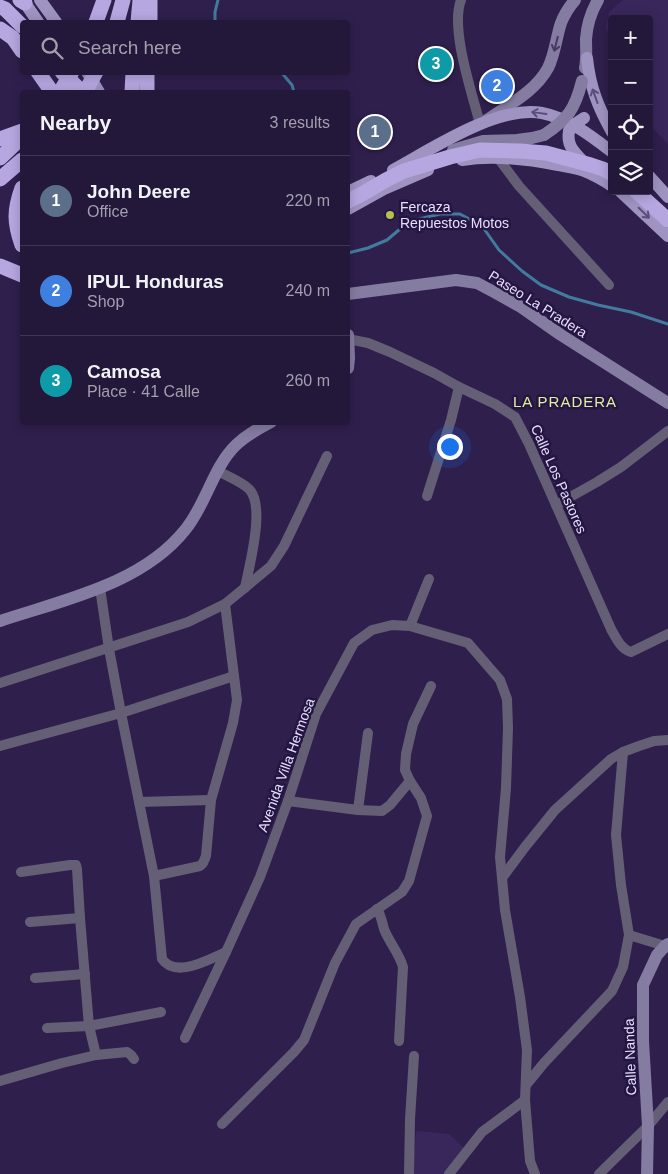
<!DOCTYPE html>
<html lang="en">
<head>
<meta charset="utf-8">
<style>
  :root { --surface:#23173a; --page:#2f2445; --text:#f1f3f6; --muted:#a39faf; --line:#403654; --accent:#bca0f2 }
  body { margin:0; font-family:Helvetica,sans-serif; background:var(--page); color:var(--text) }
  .controls { position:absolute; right:15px; top:15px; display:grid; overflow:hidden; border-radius:5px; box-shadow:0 2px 12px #0003 }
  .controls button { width:45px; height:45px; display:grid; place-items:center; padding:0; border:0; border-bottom:1px solid var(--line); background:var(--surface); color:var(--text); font:25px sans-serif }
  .you { position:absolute; left:449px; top:446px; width:18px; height:18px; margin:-12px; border:4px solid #fff; border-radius:50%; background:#1a73e8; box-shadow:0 0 0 8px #1a73e833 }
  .badge { display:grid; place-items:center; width:32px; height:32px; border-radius:50%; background:var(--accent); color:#fff; font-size:16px; font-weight:700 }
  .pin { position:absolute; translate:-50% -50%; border:2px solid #fff; box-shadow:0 1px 5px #0006 }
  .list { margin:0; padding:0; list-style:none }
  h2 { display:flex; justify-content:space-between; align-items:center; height:65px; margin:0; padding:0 20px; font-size:21px }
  h2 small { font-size:16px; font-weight:400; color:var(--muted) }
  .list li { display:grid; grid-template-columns:32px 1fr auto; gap:15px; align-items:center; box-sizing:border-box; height:90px; padding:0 20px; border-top:1px solid var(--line) }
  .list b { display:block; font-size:19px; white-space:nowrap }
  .list p { margin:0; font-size:16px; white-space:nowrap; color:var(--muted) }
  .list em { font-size:16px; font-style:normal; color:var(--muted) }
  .icon { flex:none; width:28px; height:28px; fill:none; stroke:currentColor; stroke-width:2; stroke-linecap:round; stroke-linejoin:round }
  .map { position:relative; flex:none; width:668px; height:1174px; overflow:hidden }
  .search { position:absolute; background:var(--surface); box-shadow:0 2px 12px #0003; left:20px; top:20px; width:330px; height:55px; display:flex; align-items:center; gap:12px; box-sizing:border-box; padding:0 18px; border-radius:5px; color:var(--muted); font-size:19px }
  .panel { position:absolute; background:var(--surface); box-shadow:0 2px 12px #0003; left:20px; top:90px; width:330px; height:335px; border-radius:5px }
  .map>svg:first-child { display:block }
  .built { fill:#39275c }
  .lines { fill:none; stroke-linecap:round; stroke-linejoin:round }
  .stream { stroke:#427c9d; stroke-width:3 }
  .street { stroke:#655f76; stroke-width:10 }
  .secondary { stroke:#857ca1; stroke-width:12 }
  .primary { stroke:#9f93c2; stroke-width:12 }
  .highway { stroke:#b6a7e0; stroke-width:15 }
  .secondary-bridge { stroke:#857ca1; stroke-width:12 }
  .primary-bridge { stroke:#9f93c2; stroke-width:12 }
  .highway-bridge { stroke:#b6a7e0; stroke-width:15 }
  .oneway { stroke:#473963 }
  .oneway2 { stroke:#5c4e7c }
  .poi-dot { fill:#b3c24b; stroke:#251542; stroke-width:2 }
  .labels { text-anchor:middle; stroke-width:5; stroke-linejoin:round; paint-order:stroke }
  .poi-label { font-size:14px; fill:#e6e0fd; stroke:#251542; text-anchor:start }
  .street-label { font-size:14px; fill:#e6e0fd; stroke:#251542 }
  .neighbourhood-label { font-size:15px; letter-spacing:1px; fill:#e0eea0; stroke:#251542 }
</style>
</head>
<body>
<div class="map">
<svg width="668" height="1174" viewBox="0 0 668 1174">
  <rect width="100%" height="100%" fill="#2f1f4d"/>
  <g class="built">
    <polygon points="623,0 668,0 668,144 649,124 649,19 612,19 612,48 606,27 609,12"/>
    <polygon points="416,1131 449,1134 465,1149 445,1174 412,1174"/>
  </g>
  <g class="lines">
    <g class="stream">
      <polyline points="215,22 215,12 218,0"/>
      <polyline points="281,72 292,85 294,92"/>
      <polyline points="348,253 368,248 387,240 400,229 419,219 440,214 460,214 482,226 499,250 522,271 541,285 569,297 598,305 631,312 668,324"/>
    </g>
    <g class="street">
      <path d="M461,0C450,29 472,93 480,124"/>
      <polyline points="498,158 519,186 609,285"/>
      <path d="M348,339L368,343L390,352L434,373L459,387L495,404L515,417L529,444L611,629C616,638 621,649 631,652L668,634"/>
      <path d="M218,471C227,476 242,482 249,489C266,506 249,566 245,588"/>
      <polyline points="427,496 451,420 459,387"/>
      <polyline points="556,505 597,482 621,467 668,431"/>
      <path d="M100,588L109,649L121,713L154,876L162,959C176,979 209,959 226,952L260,877L288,801L316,714L354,643L372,630L392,625L410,626L468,643L500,680L507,699L508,728L506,788L500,857L505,910L520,997L527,1050L525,1100L530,1161L535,1174"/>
      <polyline points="410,626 429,579"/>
      <polyline points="0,683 188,622 225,604 271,566 284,546 327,456"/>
      <polyline points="0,746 121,713 234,676"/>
      <polyline points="288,801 358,810 382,811 390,805 410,781"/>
      <polyline points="139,802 211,800"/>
      <polyline points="358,810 368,733"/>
      <polyline points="21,872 70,865 76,865 77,869 80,918 89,1026 96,1055"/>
      <polyline points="154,876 200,866 203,863 206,856 211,800 233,723 237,700 225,604"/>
      <polyline points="502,878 525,847 555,810 611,759 623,752 639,746 654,741 668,740"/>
      <path d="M377,909C381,915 382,922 384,929C389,942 399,953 403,967L399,1041"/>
      <polyline points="30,922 80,918"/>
      <polyline points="629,935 665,946"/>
      <polyline points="35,978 85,974"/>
      <polyline points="47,1028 89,1026 161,1012"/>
      <polyline points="185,1038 226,952"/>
      <polyline points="0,1081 62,1063 96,1055 127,1052 131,1055 134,1059"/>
      <polyline points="526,1085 544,1063 612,991 623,967 629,935 621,885 616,835 623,752"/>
      <polyline points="222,1124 294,1052 304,1040 335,963 356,924 402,892 409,881 427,816 421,798 410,781 405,770 406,754 413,724 431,686"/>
      <polyline points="409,1174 410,1119 414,1056"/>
      <polyline points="449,1174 482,1132 525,1100"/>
      <polyline points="599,1174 648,1126 668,1102"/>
    </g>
    <g class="secondary">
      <path d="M585,68C587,58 586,49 586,39C587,25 591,12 598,0"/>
      <path d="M487,120C508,105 535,92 548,68C555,54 556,38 561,23C564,15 569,7 575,0"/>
      <polyline points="453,150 483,141 517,140 532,138 544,135"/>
      <polyline points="348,294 456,280 477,283 494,292 521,307 561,335 668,403"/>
      <polyline points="348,335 349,358 348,368"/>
      <path d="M0,621C63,600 142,584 185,530C206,505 213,467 236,445C246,435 258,429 271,422"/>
      <polyline points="647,1174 648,1126 643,1041 643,985 657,955 665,946 668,944"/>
    </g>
    <g class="primary">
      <polyline points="23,0 38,22"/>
      <polyline points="40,0 56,22"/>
      <path d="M587,58C590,87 598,107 612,132"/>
      <polyline points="87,72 99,92"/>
      <path d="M569,131C566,147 576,153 586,165"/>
      <path d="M462,160C494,155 527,159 558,165C567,167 576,168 584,171C594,175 603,180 612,186"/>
      <path d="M393,170C432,149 497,105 542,113C568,118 591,136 612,152"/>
      <polyline points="649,176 668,197"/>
      <polyline points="620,191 668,236"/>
      <polyline points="348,192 371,181"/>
      <polyline points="348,209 384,189 428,170"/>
    </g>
    <g class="highway">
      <polyline points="20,0 25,3"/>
      <polyline points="0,7 5,9 22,26"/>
      <polyline points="96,22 104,0"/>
      <polyline points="117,22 123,0"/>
      <polyline points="138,22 140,0"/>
      <polyline points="150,22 150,0"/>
      <polyline points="0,29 13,38 22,51"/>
      <polyline points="38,72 52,92"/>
      <polyline points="62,72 80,90"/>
      <polyline points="147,72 147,92"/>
      <polyline points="132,92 133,72"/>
      <polyline points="0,139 22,131"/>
      <polyline points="0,158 22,137"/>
      <polyline points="0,179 22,160"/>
      <path d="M22,188C14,210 14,222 22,245"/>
      <polyline points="636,191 668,220"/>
      <polyline points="0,266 22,275"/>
    </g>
    <path class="secondary-bridge" d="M544,135C568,119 575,109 582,81"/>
    <polyline class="primary-bridge" points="569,131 575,124 584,118"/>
    <g class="highway-bridge">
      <polyline points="60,92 72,72"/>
      <polyline points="85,92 96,72"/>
      <polyline points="348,201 362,194 386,180 404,171 450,157 480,150 520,151 546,153 591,165 603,169 612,174"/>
    </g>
  </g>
  <defs><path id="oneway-shaft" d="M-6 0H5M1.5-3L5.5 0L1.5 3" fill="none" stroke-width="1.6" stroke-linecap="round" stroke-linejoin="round" transform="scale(1.25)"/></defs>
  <use class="oneway" href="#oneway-shaft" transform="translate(556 44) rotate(104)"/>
  <g class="oneway2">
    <use href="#oneway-shaft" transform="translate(595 96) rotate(-110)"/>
    <use href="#oneway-shaft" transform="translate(539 113) rotate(-172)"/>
    <use href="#oneway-shaft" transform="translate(644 213) rotate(44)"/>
  </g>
  <circle class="poi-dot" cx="390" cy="215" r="5"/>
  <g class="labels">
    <g class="poi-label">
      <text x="400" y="212">Fercaza<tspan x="400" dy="16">Repuestos Motos</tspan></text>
    </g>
    <g class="street-label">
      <text transform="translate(538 304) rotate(32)" y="5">Paseo La Pradera</text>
      <text transform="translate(559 479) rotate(66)" y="5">Calle Los Pastores</text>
      <text transform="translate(286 765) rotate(-70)" y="5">Avenida Villa Hermosa</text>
      <text transform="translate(630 1057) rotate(-92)" y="5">Calle Nanda</text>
    </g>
    <g class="neighbourhood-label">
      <text x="565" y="407">LA PRADERA</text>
    </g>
  </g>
</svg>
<div class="controls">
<button>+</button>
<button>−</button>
<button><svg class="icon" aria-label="locate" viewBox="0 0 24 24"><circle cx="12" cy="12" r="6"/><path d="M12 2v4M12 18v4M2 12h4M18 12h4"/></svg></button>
<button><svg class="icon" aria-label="layers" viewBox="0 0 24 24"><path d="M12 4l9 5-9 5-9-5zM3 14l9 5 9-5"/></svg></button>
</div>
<div class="you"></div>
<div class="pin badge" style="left:375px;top:132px;background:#5c6f8a">1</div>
<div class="pin badge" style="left:497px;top:86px;background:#3f7fe0">2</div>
<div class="pin badge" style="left:436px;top:64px;background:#0f9aa8">3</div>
<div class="search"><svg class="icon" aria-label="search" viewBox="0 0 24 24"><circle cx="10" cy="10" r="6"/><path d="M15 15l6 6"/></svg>Search here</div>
<section class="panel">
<h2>Nearby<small>3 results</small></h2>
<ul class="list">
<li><span class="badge" style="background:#5c6f8a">1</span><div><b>John Deere</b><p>Office</p></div><em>220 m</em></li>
<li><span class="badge" style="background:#3f7fe0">2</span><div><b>IPUL Honduras</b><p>Shop</p></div><em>240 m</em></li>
<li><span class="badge" style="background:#0f9aa8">3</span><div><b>Camosa</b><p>Place · 41 Calle</p></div><em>260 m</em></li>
</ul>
</section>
</div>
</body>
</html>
